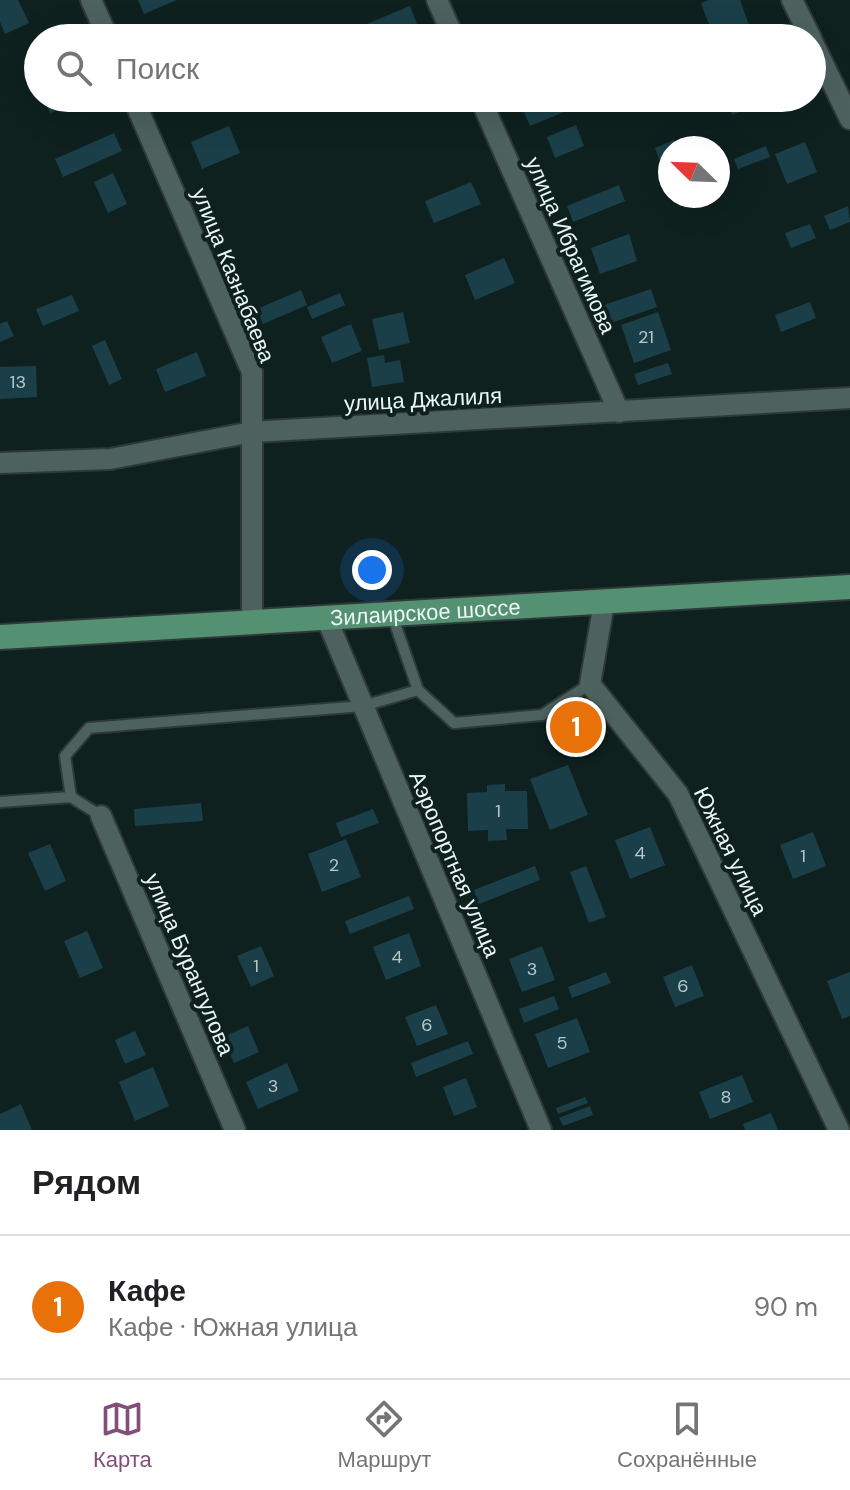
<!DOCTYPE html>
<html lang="ru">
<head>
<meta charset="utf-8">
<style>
  :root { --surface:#fff; --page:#f2f2f2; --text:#202124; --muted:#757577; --line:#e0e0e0; --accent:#834e7b }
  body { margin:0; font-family:"DM Sans",sans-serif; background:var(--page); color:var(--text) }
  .compass { position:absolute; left:658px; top:136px; width:72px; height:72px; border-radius:50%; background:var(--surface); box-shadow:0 8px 32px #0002; rotate:293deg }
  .you { position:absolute; left:372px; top:570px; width:28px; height:28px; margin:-20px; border:6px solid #fff; border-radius:50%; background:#1a73e8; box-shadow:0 0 0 12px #1a73e833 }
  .badge { display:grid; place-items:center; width:52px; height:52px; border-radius:50%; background:var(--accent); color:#fff; font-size:26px; font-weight:700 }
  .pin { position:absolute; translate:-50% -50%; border:4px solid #fff; box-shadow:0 2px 8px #0006 }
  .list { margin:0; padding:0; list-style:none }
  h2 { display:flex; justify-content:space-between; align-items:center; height:104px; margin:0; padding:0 32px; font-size:34px }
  h2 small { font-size:26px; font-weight:400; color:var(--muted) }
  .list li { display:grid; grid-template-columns:52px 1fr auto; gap:24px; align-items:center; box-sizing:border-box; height:144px; padding:0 32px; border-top:2px solid var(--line) }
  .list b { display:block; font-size:30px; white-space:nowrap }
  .list p { margin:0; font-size:26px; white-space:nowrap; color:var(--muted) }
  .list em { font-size:26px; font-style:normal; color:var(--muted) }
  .icon { flex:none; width:44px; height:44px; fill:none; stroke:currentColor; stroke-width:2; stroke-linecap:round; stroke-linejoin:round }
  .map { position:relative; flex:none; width:850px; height:1130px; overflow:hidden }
  .search { position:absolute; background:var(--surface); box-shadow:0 8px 32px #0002; left:24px; right:24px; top:24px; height:88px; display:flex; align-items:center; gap:20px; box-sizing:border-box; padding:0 28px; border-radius:44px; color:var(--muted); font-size:30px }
  .sheet { height:248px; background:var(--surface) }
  nav { display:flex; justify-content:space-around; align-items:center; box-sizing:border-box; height:112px; border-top:2px solid var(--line); background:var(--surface); font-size:22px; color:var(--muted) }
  nav a { display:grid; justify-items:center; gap:4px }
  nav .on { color:var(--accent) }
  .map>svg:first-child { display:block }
  .building { fill:#1a3f48 }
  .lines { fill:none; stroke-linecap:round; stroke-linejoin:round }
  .lane-casing { stroke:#2f3a38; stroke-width:14 }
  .street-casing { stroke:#2f3a38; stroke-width:24 }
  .primary-casing { stroke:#2f3a38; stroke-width:28 }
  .lane { stroke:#4d625f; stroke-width:10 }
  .street { stroke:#4d625f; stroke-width:20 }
  .primary { stroke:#549072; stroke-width:24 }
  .labels { text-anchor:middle; stroke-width:8; stroke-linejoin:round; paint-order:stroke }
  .number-label { font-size:18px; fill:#b6c9ca }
  .street-label { font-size:22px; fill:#eaf7f5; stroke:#0e211f }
</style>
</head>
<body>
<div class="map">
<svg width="850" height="1130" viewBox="0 0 850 1130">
  <rect width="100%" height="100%" fill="#0e211f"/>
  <g class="building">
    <polygon points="0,0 18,0 29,23 5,34 0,22"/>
    <polygon points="138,0 177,0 144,14"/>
    <polygon points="709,0 740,0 749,25 714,38 701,3"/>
    <polygon points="410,6 417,24 383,38 355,38 352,30"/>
    <polygon points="190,24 196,38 156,38"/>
    <polygon points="767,28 771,38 742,38"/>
    <polygon points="44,98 78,98 79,102 50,113"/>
    <polygon points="552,98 589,98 591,101 530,126 523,110"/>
    <polygon points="730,98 777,98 732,115 726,100"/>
    <polygon points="576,125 584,146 555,158 547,137"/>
    <polygon points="229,126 240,153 202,169 191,142"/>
    <polygon points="114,133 122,151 63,177 55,159"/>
    <polygon points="674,140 677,148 670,148 670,166 663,169 655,148"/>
    <polygon points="805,142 817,172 787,184 775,154"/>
    <polygon points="766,146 770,157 738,169 734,159"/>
    <polygon points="113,173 127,204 108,213 94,182"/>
    <polygon points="471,182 481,204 434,223 425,201"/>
    <polygon points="619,185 625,201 573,222 567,206"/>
    <polygon points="848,206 850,222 830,230 824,216"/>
    <polygon points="810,224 816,238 791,248 785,233"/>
    <polygon points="629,234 637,261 600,274 591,248"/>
    <polygon points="504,258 515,283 475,300 465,275"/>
    <polygon points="651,289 657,307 608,324 601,306"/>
    <polygon points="301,290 307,305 263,324 257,309"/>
    <polygon points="340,293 345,305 312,319 307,307"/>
    <polygon points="72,295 79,311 43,326 36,309"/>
    <polygon points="810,302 816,318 781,332 775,315"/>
    <polygon points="403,312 410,343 379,350 372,319"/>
    <polygon points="658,312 671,350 634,363 621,325"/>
    <polygon points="7,321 14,336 0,342 0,324"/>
    <polygon points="351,324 362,351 332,363 321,337"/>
    <polygon points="105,340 122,379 109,385 92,346"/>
    <polygon points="197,352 206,376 165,392 156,369"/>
    <polygon points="384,355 385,363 400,360 404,382 372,387 367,358"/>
    <polygon points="668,363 672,374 638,385 634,374"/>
    <polygon points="36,366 37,397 0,399 0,367"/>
    <polygon points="568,765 588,815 550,830 530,779"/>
    <polygon points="505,784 505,791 527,791 528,829 506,829 507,840 488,841 488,830 468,831 467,793 487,792 487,785"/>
    <polygon points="201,803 203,821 135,826 134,809"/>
    <polygon points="373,809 379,823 341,837 336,823"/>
    <polygon points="650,827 665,865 630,879 615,840"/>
    <polygon points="813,832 826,866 793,879 780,845"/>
    <polygon points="346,839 361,877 322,892 308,854"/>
    <polygon points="50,844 66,881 45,891 28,853"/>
    <polygon points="535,866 540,880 474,906 469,892"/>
    <polygon points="586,866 606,917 589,923 570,872"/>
    <polygon points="409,896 414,909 350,934 345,921"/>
    <polygon points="87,931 103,968 80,978 64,941"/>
    <polygon points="409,933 421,966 386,980 373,947"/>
    <polygon points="261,946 274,976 251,987 237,956"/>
    <polygon points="542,946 555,980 522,992 509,959"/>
    <polygon points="692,965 704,996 675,1007 663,977"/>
    <polygon points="606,972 611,983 572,998 568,987"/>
    <polygon points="850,972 850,1016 842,1019 827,981"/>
    <polygon points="554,996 559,1009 524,1023 519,1009"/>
    <polygon points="436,1005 448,1034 417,1046 405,1017"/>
    <polygon points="577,1018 590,1052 548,1068 535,1034"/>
    <polygon points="248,1026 259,1052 234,1063 223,1037"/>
    <polygon points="135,1031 146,1055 125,1064 115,1040"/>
    <polygon points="468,1041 473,1054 416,1077 411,1063"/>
    <polygon points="287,1063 299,1091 258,1109 246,1082"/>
    <polygon points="153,1067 169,1106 135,1121 119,1082"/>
    <polygon points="742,1075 753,1102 710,1119 699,1092"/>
    <polygon points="466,1078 477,1107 454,1116 443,1087"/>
    <polygon points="585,1097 588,1103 558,1114 556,1108"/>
    <polygon points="21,1104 32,1130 0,1130 0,1114"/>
    <polygon points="590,1106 593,1115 563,1126 559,1118"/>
    <polygon points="771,1113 778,1130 745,1130 743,1124"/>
  </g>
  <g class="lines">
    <g class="lane-casing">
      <g id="lane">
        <polyline points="392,615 418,690 454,723 542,715 590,684"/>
        <polyline points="71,797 65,756 89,728 363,706 418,690"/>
        <polyline points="0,802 71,797 101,816"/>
      </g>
    </g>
    <g class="street-casing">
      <g id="street">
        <polyline points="91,0 108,38"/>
        <polyline points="437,0 454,38"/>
        <polyline points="792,0 811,38"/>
        <polyline points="812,41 850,119"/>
        <polyline points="133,98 252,372 252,621"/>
        <polyline points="480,98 619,412"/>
        <polyline points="0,463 110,459 252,432 850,398"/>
        <polyline points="604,603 590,684 678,794 839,1130"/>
        <polyline points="326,617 541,1130"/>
        <polyline points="101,816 235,1130"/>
      </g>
    </g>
    <g class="primary-casing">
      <g id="primary">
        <path id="s1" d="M0,637L850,587"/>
      </g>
    </g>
    <use href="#lane" class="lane"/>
    <use href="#street" class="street"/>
    <use href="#primary" class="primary"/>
  </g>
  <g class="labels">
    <g class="number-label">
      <text x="646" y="343">21</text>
      <text x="18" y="388">13</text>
      <text x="498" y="817">1</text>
      <text x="640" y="859">4</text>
      <text x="803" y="862">1</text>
      <text x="334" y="871">2</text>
      <text x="397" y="963">4</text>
      <text x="256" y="972">1</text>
      <text x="532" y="975">3</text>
      <text x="683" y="992">6</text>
      <text x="427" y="1031">6</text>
      <text x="562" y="1049">5</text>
      <text x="273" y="1092">3</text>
      <text x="726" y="1103">8</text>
    </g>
    <g class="street-label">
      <text transform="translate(571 245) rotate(66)" y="8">улица Ибрагимова</text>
      <text transform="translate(234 275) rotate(68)" y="8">улица Казнабаева</text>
      <text transform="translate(423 399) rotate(-3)" y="8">улица Джалиля</text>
      <text dy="8" stroke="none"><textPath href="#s1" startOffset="426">Зилаирское шоссе</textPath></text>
      <text transform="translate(731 851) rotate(64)" y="8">Южная улица</text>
      <text transform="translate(455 864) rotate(67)" y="8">Аэропортная улица</text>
      <text transform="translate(190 964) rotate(67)" y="8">улица Бурангулова</text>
    </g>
  </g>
</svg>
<svg class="compass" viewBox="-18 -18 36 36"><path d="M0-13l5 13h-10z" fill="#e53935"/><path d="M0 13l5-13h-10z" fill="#757577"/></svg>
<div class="you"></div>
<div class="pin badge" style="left:576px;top:727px;background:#e8710a">1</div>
<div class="search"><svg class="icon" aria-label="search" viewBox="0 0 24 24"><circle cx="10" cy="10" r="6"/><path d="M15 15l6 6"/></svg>Поиск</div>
</div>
<section class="sheet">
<h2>Рядом<small></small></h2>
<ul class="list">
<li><span class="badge" style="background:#e8710a">1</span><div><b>Кафе</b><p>Кафе · Южная улица</p></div><em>90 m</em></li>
</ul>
</section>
<nav>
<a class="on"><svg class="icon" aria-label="map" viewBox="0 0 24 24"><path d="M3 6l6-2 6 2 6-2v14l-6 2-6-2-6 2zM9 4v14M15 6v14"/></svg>Карта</a>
<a><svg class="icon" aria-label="directions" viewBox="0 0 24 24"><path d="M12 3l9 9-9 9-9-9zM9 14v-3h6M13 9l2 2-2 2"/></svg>Маршрут</a>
<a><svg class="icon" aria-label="saved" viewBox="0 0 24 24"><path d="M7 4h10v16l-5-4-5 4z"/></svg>Сохранённые</a>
</nav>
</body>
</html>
